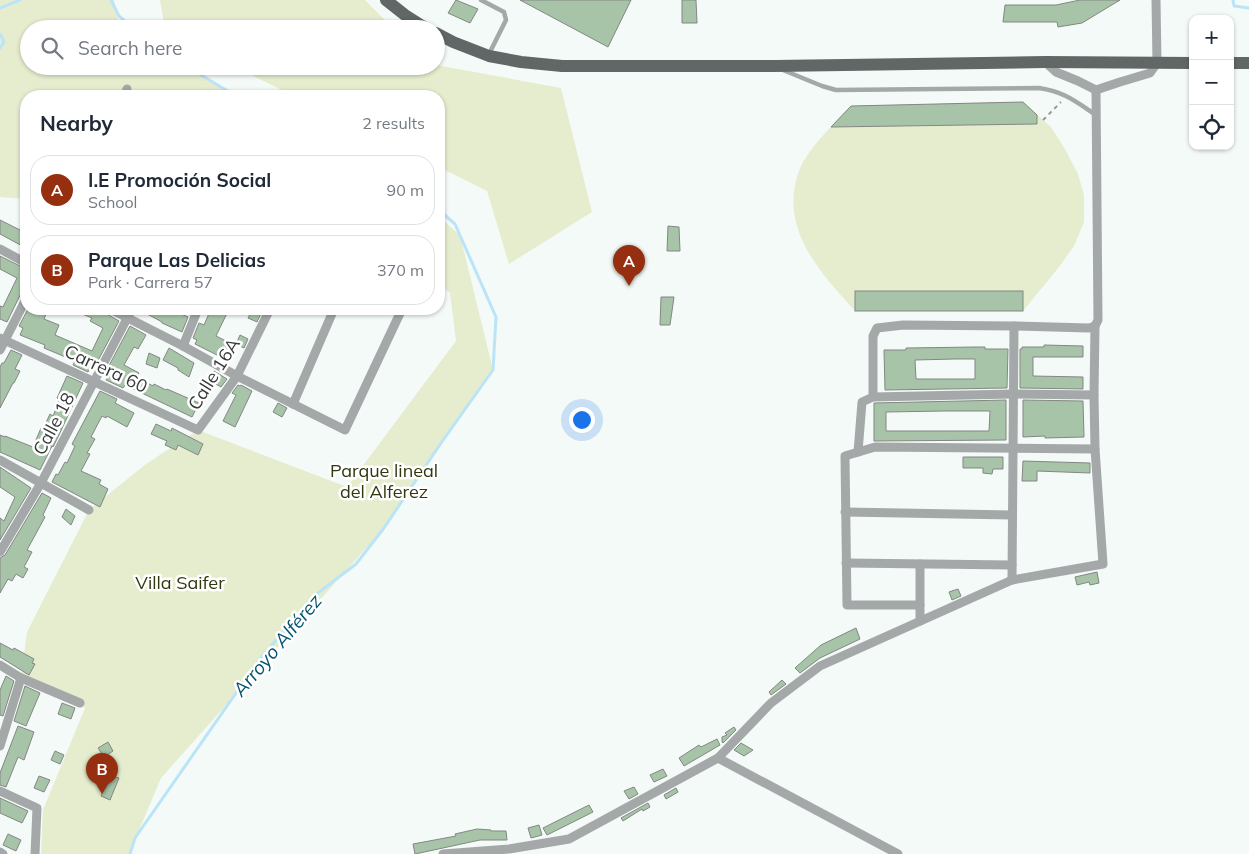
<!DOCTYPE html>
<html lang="en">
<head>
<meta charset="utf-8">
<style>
  :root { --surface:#fff; --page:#f6f6f7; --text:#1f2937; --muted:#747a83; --line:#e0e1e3; --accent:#962f10 }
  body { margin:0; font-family:Mulish,sans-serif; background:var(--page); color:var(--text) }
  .controls { position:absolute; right:15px; top:15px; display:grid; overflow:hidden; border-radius:10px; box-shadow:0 1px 4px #0004 }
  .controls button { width:45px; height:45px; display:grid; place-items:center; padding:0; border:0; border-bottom:1px solid var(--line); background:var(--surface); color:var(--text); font:25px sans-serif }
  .you { position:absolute; left:581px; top:419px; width:18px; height:18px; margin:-12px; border:4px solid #fff; border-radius:50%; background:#1a73e8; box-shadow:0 0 0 8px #1a73e833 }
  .badge { display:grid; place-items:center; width:32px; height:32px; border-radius:50%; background:var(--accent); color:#fff; font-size:16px; font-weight:700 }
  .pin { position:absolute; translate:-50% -41px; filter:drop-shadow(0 1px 2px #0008) }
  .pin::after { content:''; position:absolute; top:26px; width:18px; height:15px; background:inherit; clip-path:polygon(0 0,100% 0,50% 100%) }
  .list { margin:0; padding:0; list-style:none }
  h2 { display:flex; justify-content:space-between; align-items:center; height:65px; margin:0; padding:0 20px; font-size:21px }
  h2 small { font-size:16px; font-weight:400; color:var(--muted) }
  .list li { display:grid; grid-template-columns:32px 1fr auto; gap:15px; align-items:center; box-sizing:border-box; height:70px; margin:0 10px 10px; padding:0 10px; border:1px solid var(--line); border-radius:20px }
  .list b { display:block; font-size:19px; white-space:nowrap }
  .list p { margin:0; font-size:16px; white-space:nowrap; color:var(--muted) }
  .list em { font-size:16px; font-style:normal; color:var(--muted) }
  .icon { flex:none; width:28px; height:28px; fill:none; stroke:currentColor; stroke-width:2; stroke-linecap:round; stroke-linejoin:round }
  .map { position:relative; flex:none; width:1249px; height:854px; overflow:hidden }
  .search { position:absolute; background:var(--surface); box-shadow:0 1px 4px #0004; left:20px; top:20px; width:425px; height:55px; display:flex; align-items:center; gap:12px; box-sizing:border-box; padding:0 18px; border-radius:28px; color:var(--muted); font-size:19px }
  .panel { position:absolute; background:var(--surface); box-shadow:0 1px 4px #0004; left:20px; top:90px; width:425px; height:225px; border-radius:20px }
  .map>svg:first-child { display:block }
  .green { fill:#e5edce }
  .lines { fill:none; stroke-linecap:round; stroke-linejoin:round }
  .stream { stroke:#bbe4f8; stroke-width:3 }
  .building { fill:#a7c4a8; stroke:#838783; fill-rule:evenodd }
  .path { stroke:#969a99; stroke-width:2; stroke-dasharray:4 4; stroke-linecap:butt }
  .service { stroke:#a5a8a8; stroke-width:4.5 }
  .minor { stroke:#a5a8a8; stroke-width:9 }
  .primary { stroke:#616666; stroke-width:12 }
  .labels { text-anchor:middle; stroke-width:5; stroke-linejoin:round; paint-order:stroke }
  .street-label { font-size:18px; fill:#383a39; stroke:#fff }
  .park-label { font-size:18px; fill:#31380d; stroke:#fff }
  .water-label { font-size:19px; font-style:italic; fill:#03546e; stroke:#fff }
</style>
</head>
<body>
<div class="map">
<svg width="1249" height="854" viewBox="0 0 1249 854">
  <rect width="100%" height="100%" fill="#f4faf8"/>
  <g class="green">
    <polygon points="0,0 114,0 120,29 29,29 29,66 181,66 238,96 141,96 127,89 117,96 26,96 26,197 25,199 0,197"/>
    <polygon points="160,0 365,0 394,29 165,29"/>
    <polygon points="436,65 561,88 592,212 509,264 487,191 439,167 439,96 294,96 233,66 436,66"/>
    <path d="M1023,102L1051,127L1065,149L1078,174L1084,195V222L1074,246L1059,267L1023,311H855C820,272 778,228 799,171C808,148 834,124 851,106Z"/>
    <polygon points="439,217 460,235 493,370 384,528 161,778 129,854 41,854 43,810 85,708 79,703 21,678 27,632 89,510 146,464 198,430 347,487 456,341 450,293 439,284"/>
  </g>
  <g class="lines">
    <g class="stream">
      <polyline points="111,0 119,16 134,29"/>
      <polyline points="1233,0 1234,6 1249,8"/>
      <polyline points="0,8 20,0"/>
      <polyline points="0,34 4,42 0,48"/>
      <polyline points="186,66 236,96"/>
      <polyline points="130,854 135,838 259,660 314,596 356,564 384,528 441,443 493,370 496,317 455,224 439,210"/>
    </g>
  </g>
  <g class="building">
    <polygon points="456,0 478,9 470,23 448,13"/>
    <polygon points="520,0 631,0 608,47"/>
    <polygon points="682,0 696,0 697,23 682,23"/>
    <polygon points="1080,0 1120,0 1082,23 1058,27 1057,22 1003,22 1005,5 1056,5"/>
    <polygon points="1023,102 1037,115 1037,124 831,127 851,106"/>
    <polygon points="0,220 26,233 26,248 0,234"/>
    <polygon points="668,226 679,227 680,251 667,251"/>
    <polygon points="0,256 26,269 26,283 7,322 0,319 0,306 3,307 17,278 0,269"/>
    <rect x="855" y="291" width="168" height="20"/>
    <polygon points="661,297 674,297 670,325 660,325"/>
    <polygon points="28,309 48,309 44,319 59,325 55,335 92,351 103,328 90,321 92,318 70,309 102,309 107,314 119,321 93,370 90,368 88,372 73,365 75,361 44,348 45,345 20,335 23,328 19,326"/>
    <polygon points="138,309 170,309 188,317 182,332 162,323 162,322"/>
    <polygon points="211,309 229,309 216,336 234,345 227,360 195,344 197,340 193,338 199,323 204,325"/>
    <polygon points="253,309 263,309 257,322 248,318"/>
    <polygon points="130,326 146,335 138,349 134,347 124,365 139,373 136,377 153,386 154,384 166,390 167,389 199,403 192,417 125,385 123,388 106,380 108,377 104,375"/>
    <polygon points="240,335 248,339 244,348 236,344"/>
    <polygon points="1044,345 1083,346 1083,357 1033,357 1033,376 1083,377 1083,389 1020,388 1020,349 1022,349 1022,347 1044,347"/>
    <path d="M975,347H985V349H1008L1007,388L885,390L884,350H906V348ZM955,359H975V379H916L915,360Z"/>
    <polygon points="169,348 194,363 189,377 178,370 178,368 163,360"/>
    <polygon points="11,350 22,355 15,369 20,371 14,383 13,383 0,408 0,367 2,363 4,363"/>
    <polygon points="149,353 160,358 157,368 146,364"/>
    <polygon points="214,371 227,379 221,387 209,380"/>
    <polygon points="67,376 83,383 59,435 53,447 52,446 40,470 0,452 0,435 5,437 5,436 33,447 41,428 43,429 50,414 53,416 60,399 57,398"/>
    <polygon points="238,385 240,386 241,385 252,391 235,427 223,421 236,395 232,393"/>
    <polygon points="100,391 117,399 115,403 134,413 127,427 107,416 106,418 102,416 91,437 95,439 87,453 90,454 81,471 101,480 99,484 108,489 100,507 52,482 56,474 58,475 65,462 67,463 75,446 72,444"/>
    <path d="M1006,400V440L874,441V403ZM945,411H990L989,431H886V412Z"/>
    <polygon points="1023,400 1083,401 1084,437 1045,438 1045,436 1023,437"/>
    <polygon points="278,403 287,408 282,417 273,412"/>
    <polygon points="156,424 171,431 172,428 203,444 198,455 178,445 176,450 165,445 167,441 151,434"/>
    <polygon points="963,457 1003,457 1003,469 993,469 992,474 983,473 983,468 963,468"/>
    <polygon points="1023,461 1090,463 1090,473 1037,471 1037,481 1022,481"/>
    <polygon points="0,467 31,488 0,540 0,518 4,521 15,497 0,487"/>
    <polygon points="42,493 51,498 43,515 45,517 27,550 32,552 24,567 28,569 23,578 16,574 12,581 8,579 0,593 0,558 5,555"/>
    <polygon points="66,509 75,516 71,525 62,517"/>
    <polygon points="1097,572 1099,583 1090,585 1089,582 1077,585 1075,577"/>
    <polygon points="958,589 961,596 952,600 949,592"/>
    <polygon points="856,628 860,639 820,658 800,673 795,668 821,645"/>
    <polygon points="0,643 13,650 14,648 34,659 32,663 35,664 29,675 0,657"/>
    <polygon points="6,676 14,681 3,716 0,715 0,690"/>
    <polygon points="782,680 786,684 771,695 769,692"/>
    <polygon points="25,686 40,693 26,726 14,721"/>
    <polygon points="62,703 75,708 71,719 58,714"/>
    <polygon points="18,726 34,732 24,760 18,757 6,787 0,785 0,773"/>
    <polygon points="734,727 736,730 723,743 722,742 722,737 727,735 725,733"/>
    <polygon points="717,739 720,745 684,766 679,758 699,745 701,747"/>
    <polygon points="108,742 113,751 104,757 98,748"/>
    <polygon points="741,743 753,750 744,756 734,750"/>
    <polygon points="55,751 64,755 60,764 51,760"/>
    <polygon points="663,769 667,776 654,782 650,775"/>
    <polygon points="110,775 119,778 110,800 101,796"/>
    <polygon points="39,776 50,780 44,792 34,788"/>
    <polygon points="634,787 638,794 629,799 624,791"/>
    <polygon points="676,788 678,792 666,799 664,795"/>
    <polygon points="0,798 28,811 22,823 0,813"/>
    <polygon points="648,803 650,807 643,811 642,809 623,821 621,818"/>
    <polygon points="589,805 593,812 547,835 543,828"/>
    <polygon points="539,825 542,835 531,838 528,828"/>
    <polygon points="477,829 491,830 491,831 506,831 507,840 480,840 415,854 413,844 456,836 455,834"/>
    <polygon points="8,834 21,840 16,851 3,845"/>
  </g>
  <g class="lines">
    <polyline class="path" points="1043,120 1061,102"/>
    <g class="service">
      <polyline points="481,0 504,12 506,20 489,54"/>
      <path d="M783,70L822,86L836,90L1039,88C1065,92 1075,101 1096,115"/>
    </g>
    <g class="minor">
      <polyline points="1045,62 1056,72 1078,81 1096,90 1120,82 1150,73 1157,63 1156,0"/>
      <polyline points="124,96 127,89"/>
      <polyline points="0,249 26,263"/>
      <polyline points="110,309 183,346 237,376 345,430 402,309"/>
      <polyline points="0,338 198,430 237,376 270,309"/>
      <polyline points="183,346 198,309"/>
      <polyline points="0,350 26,299"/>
      <polyline points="873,397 1013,394 1094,395"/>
      <polyline points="293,404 334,309"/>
      <polyline points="858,452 862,402 873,397 873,336 877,328 903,325 1014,326 1089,328 1095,326"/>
      <polyline points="0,460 89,510"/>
      <polyline points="845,512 1012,515"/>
      <polyline points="0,552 41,483 132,309"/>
      <polyline points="846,563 1012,565"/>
      <polyline points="920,564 920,621"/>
      <polyline points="1012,580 1014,326"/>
      <polyline points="920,605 847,605 845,456 875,447 1095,449"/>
      <polyline points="0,665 21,678 80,703"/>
      <polyline points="0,746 21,678"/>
      <polyline points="718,758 898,854"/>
      <polyline points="0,791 37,808 35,854"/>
      <polyline points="0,852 3,854"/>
      <polyline points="443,854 509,849 569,839 718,758 771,703 820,666 1012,580 1103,564 1095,449 1094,395 1095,326 1098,320 1096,90"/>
    </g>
    <g class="primary">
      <polyline points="386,0 405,15 427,29"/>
      <polyline points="436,33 453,42 489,56 521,62 562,66 775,66 1045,62 1193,63"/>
      <polyline points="1230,63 1249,63"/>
    </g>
  </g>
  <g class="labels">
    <g class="street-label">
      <text transform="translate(106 369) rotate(25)" y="6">Carrera 60</text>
      <text transform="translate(214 374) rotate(-58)" y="6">Calle 16A</text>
      <text transform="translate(54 424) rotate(-62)" y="6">Calle 18</text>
    </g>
    <g class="park-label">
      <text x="384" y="477">Parque lineal<tspan x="384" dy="21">del Alferez</tspan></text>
      <text x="180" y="589">Villa Saifer</text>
    </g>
    <g class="water-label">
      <text transform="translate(277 645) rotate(-50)" y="7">Arroyo Alférez</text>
    </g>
  </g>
</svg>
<div class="controls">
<button>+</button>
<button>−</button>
<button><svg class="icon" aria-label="locate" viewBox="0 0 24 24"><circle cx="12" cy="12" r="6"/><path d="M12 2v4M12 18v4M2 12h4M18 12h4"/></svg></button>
</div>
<div class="you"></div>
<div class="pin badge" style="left:629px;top:286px">A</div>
<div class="pin badge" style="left:102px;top:794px">B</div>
<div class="search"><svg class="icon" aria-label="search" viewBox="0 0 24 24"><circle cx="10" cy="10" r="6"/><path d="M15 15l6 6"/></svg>Search here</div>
<section class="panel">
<h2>Nearby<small>2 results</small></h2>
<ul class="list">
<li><span class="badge">A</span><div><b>I.E Promoción Social</b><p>School</p></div><em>90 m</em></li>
<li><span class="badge">B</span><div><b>Parque Las Delicias</b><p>Park · Carrera 57</p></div><em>370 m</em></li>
</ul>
</section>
</div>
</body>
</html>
